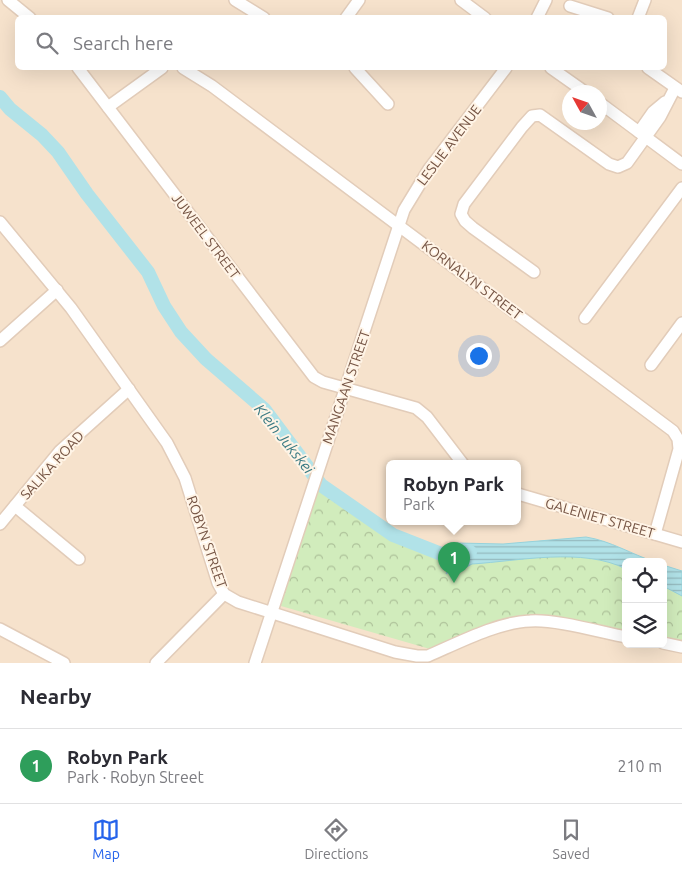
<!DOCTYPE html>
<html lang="en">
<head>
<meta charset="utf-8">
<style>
  :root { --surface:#fff; --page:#f2f2f3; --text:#2b2b33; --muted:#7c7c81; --line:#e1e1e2; --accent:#2563eb }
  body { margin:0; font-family:Ubuntu,sans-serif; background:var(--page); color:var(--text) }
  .controls { position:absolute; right:15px; bottom:15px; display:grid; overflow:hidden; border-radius:8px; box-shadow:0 5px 20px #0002 }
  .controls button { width:45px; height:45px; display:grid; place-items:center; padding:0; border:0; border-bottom:1px solid var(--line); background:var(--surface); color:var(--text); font:25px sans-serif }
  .compass { position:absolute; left:562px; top:85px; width:45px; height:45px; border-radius:50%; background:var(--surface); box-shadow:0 5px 20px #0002; rotate:310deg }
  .you { position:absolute; left:478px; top:355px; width:18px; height:18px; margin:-12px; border:4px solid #fff; border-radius:50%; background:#1a73e8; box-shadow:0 0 0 8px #1a73e833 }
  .badge { display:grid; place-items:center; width:32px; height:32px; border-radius:50%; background:var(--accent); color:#fff; font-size:16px; font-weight:700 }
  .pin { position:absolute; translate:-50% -41px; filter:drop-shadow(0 1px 2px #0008) }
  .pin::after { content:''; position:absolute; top:26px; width:18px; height:15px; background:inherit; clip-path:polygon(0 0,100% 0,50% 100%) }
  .popup { position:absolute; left:386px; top:460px; width:135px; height:65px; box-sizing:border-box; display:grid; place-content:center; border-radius:8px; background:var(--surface); filter:drop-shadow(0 1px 4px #0005); font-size:16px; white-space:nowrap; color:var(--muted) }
  .popup b { font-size:19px; color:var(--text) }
  .popup::after { content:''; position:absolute; left:50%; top:100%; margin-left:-10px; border:10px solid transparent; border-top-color:var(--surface) }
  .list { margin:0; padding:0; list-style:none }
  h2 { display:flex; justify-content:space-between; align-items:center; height:65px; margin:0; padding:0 20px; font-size:21px }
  h2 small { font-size:16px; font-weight:400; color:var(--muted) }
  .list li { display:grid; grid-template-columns:32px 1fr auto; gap:15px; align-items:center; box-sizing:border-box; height:75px; padding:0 20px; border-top:1px solid var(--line) }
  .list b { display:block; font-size:19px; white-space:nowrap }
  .list p { margin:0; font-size:16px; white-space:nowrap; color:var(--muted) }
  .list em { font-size:16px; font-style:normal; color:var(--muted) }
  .icon { flex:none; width:28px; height:28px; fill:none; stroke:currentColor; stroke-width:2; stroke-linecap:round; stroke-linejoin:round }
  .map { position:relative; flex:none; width:682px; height:663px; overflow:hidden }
  .search { position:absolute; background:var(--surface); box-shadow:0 5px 20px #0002; left:15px; right:15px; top:15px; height:55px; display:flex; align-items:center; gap:12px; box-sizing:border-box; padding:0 18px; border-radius:8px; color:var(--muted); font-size:19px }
  .sheet { height:140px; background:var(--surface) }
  nav { display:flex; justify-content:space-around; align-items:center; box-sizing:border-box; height:70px; border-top:1px solid var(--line); background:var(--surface); font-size:14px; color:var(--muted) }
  nav a { display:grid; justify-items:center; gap:2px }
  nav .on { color:var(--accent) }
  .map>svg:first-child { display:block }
  .residential { fill:#f6e2cc; fill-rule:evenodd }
  .park { fill:url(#park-crowns) }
  .water { fill:url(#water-rules); stroke:#97d2db }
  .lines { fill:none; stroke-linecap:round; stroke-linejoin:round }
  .river { stroke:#b1e2e8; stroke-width:14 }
  .minor-casing { stroke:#e2ccb9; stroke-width:14 }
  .minor { stroke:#fff; stroke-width:11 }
  .labels { text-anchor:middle; stroke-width:4; stroke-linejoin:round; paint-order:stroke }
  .street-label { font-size:14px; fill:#755444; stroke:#fff4e6 }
  .water-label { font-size:15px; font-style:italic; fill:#3a7a83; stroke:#fff4e6 }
</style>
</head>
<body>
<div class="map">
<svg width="682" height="663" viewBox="0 0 682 663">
  <defs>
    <pattern id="park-crowns" width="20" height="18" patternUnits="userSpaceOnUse" patternTransform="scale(1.25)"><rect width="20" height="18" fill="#d1ecbc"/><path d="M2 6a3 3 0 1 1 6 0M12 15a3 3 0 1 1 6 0" fill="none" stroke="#aec29a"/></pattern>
    <pattern id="water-rules" width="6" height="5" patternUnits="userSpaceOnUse" patternTransform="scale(1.25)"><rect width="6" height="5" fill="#b1e2e8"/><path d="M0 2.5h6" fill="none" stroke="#95babe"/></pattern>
  </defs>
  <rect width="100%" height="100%" fill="#fef0de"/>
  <path class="residential" d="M0,0H682V663H0ZM18,18H664V68H18ZM570,92H600V122H570ZM390,464H518V522H390ZM626,562H663V644H626Z"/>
  <g class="park">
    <polygon points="321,485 393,535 449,557 473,551 590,546 626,563 626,632 531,615 430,649 274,604"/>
    <polygon points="663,569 682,576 682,642 663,639"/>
  </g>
  <g class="water">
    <path d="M586,537C611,541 631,554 655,562H626V569C583,547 519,561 472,564L463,569L455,568L446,574L457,543L503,544Z"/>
    <polygon points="663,565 682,571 682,596 663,586"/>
  </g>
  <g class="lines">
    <polyline class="river" points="0,97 10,109 42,135 58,152 87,194 148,272 164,306 181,332 206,359 264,409 321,485 393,535 449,557 470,552"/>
    <g class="minor-casing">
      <g id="minor">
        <polyline points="8,0 30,18"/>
        <polyline points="235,0 264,18"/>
        <polyline points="461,0 485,18"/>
        <polyline points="570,6 608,18"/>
        <polyline points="346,18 359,0"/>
        <polyline points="537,18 546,0"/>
        <polyline points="638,18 645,0"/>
        <polyline points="78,68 314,377 323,382 416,408 427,417 463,464"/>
        <polyline points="183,68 212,86 673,431 678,439 679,449 655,534"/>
        <polyline points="355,68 388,104"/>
        <polyline points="551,68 585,92"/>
        <polyline points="648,68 682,92"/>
        <polyline points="600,103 682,164"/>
        <polyline points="108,107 162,68"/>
        <polyline points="639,132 653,112 665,102"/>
        <path d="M0,222L71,308L167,443L185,478L218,583L224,594L238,602L395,652L417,656H428C458,643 498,622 530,621C555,619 600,632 626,637"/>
        <polyline points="534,272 473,228 465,221 461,214 464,204 522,127 532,116 540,115 609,164 618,167 627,163 660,117 675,88"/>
        <polyline points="585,318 682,188"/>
        <polyline points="0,341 57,290"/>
        <polyline points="651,365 682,323"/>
        <polyline points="518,494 682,542"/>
        <polyline points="15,506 79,559"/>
        <polyline points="0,524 60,451 129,389"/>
        <polyline points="0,629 64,663"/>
        <polyline points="663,643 682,647"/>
        <polyline points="156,663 224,594"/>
        <polyline points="255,663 404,210 429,169 506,68"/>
      </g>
    </g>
    <use href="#minor" class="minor"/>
  </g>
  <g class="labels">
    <g class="street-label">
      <text transform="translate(449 145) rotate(-53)" y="5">LESLIE AVENUE</text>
      <text transform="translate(206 236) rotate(53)" y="5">JUWEEL STREET</text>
      <text transform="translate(472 280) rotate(37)" y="5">KORNALYN STREET</text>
      <text transform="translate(346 387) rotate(-71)" y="5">MANGAAN STREET</text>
      <text transform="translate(52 465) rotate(-48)" y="5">SALIKA ROAD</text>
      <text transform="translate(600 518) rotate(16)" y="5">GALENIET STREET</text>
      <text transform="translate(207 542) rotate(71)" y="5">ROBYN STREET</text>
    </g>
    <g class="water-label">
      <text transform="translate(284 439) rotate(51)" y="5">Klein Jukskei</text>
    </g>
  </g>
</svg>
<div class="controls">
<button><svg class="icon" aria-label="locate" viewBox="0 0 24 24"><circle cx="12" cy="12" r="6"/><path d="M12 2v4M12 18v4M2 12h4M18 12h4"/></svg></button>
<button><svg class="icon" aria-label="layers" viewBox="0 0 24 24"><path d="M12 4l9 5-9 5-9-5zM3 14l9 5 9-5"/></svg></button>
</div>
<svg class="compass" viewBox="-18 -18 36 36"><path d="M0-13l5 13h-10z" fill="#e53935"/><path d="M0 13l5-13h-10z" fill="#7c7c81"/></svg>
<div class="you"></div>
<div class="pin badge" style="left:454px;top:583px;background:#2e9e5b">1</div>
<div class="popup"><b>Robyn Park</b>Park</div>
<div class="search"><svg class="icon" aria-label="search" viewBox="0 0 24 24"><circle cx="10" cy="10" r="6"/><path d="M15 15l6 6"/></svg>Search here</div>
</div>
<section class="sheet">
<h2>Nearby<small></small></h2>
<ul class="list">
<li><span class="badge" style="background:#2e9e5b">1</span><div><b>Robyn Park</b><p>Park · Robyn Street</p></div><em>210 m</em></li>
</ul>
</section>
<nav>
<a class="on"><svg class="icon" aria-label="map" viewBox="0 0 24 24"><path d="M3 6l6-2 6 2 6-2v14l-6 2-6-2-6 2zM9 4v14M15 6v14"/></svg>Map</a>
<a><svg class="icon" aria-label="directions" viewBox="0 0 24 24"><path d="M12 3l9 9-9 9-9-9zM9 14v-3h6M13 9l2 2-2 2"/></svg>Directions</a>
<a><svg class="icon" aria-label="saved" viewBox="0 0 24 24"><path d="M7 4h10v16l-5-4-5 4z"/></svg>Saved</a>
</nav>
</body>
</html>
